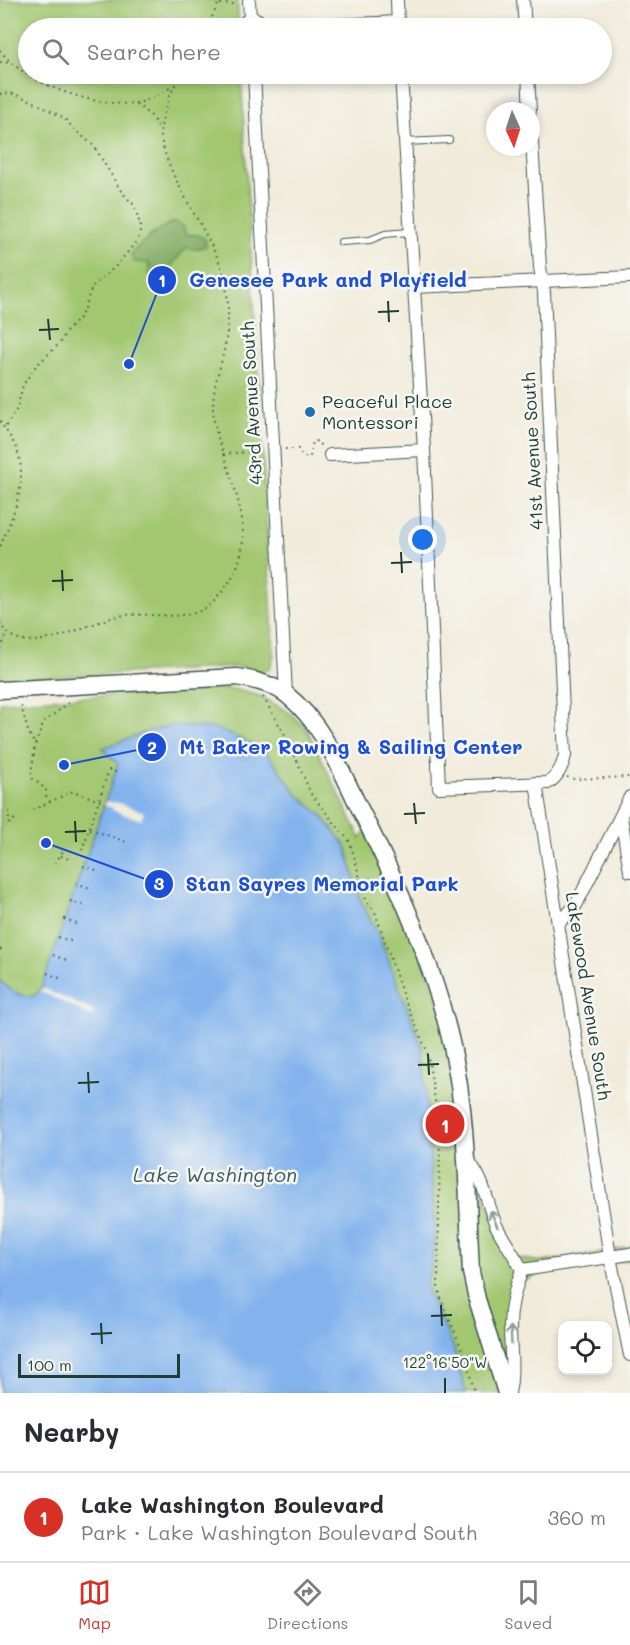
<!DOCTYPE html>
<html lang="en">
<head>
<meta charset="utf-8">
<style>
  :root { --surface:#fff; --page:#f7f7f7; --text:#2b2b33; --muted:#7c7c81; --line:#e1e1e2; --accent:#d93025 }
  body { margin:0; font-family:Mali,sans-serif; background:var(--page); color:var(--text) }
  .controls { position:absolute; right:18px; bottom:18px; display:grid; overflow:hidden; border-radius:12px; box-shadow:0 3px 9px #0003 }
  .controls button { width:54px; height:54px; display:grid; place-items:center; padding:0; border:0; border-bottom:2px solid var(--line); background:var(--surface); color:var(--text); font:30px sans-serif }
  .compass { position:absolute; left:486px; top:102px; width:54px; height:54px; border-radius:50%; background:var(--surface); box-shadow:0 3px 9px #0003; rotate:177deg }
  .scale { position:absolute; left:18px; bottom:15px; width:162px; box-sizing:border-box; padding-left:6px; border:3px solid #1f3d34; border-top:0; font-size:16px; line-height:21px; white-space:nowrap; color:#1f3d34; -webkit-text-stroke:4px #f6f6f2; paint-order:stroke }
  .you { position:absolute; left:423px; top:540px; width:21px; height:21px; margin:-15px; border:4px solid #fff; border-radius:50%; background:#1a73e8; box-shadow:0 0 0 9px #1a73e833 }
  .badge { display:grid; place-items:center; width:39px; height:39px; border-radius:50%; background:var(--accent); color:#fff; font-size:20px; font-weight:700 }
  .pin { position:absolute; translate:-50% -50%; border:3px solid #fff; box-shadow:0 2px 6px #0006 }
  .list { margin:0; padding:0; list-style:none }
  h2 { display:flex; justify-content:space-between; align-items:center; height:78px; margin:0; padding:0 24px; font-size:26px }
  h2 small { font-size:20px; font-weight:400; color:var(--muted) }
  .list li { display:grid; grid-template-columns:39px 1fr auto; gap:18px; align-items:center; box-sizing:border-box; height:90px; padding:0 24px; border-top:2px solid var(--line) }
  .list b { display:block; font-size:22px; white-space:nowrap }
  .list p { margin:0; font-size:20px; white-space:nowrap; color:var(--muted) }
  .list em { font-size:20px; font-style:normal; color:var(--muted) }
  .icon { flex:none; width:33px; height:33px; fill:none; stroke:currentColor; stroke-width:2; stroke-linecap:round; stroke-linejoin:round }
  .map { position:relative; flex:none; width:630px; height:1393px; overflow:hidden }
  .search { position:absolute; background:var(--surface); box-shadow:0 3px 9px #0003; left:18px; right:18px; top:18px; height:66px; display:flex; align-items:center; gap:15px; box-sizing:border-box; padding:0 21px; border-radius:33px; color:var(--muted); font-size:22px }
  .sheet { height:168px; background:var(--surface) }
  nav { display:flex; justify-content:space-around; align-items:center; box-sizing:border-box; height:84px; border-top:2px solid var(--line); background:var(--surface); font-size:16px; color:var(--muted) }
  nav a { display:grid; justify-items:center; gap:3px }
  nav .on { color:var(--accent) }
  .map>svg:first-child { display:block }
  .green { fill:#a3c771; stroke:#618252; stroke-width:1.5 }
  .forest { fill:#82ac63; stroke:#50744c; stroke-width:1.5 }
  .water { fill:#82b3ed; stroke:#507890; stroke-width:1.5 }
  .pier { fill:#f1ebda }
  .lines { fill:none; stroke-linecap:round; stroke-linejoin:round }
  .service-casing { stroke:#3e574d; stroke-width:8 }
  .minor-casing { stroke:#3e574d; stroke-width:14 }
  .secondary-casing { stroke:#3e574d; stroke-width:19 }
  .path { stroke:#3e574d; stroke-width:2; stroke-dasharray:1.5 4.5; stroke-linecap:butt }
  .service { stroke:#fff; stroke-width:6 }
  .minor { stroke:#fff; stroke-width:12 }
  .secondary { stroke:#fff; stroke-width:16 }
  .oneway { stroke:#8f9e9a }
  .ticks { fill:none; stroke:#1f3d34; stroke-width:2 }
  .poi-dot { fill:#1f6fb2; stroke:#f6f6f2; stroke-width:2 }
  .labels { text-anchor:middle; stroke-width:5; stroke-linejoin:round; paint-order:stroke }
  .poi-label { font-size:18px; fill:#1f3d34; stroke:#f6f6f2; text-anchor:start }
  .street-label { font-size:18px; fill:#1f3d34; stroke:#f6f6f2 }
  .water-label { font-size:20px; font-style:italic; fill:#385a62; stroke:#f6f6f2 }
  .ticks-label { font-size:15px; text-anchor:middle; fill:#1f3d34; stroke:#f6f6f2; stroke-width:5; stroke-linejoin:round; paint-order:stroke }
  .leader { fill:none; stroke:#1d4ed8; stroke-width:2 }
  .callout-dot { fill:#1d4ed8; stroke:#f6f6f2; stroke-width:2 }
  .mark-label { font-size:18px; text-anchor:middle; font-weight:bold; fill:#fff }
  .callout-label { font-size:20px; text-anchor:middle; font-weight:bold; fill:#1d4ed8; stroke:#f6f6f2; stroke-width:5; stroke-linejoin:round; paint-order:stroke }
</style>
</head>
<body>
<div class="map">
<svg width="630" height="1393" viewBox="0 0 630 1393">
  <rect width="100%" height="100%" fill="#f6f6f2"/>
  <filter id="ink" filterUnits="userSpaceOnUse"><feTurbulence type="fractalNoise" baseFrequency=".0167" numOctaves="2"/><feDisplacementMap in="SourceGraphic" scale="12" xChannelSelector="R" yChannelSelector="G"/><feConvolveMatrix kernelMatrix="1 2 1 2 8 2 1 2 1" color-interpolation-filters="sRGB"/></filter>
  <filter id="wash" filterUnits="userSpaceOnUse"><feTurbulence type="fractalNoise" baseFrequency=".008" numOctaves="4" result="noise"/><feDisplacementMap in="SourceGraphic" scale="24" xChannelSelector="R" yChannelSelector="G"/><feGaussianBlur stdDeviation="1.35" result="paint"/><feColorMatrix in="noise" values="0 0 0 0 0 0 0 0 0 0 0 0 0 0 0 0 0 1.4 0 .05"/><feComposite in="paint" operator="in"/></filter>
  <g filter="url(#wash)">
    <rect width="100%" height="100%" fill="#f1ebda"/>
    <g class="green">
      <polygon points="0,0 237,0 239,28 28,28 28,74 241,74 274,655 270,668 262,672 236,667 0,680"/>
      <path d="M228,688L261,696L290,713L307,730L361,839L369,825L441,1005L465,1157L516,1258L543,1262L630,1247V1259L546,1271L516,1285L509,1393H466L453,1346L427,1291L426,1282L431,1270L423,1049L378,934L361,902L346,846L321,815L297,794L263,748L124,740L103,748L118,764L42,987L36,995C23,1000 10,990 0,981V702Z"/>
    </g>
    <path class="forest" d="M175,222L183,226L186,234L198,235L205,239L206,246L197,249L186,248L172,265L154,277L148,273L149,263L134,262L131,255C136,246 164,224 175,222Z"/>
    <path class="water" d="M170,726L214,728L263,748L297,794L321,815L346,846L361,902L378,934L423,1049L435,1230L431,1270L426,1282L427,1291L453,1346L466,1393H0V981C10,990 23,1000 36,995L42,987L118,764L103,748L149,731Z"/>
    <g class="pier">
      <polygon points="106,801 114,803 115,802 144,812 141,820 112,810 113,808 104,805"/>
      <polygon points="42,988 93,1011 94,1015 91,1016 40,991"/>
    </g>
  </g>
  <g filter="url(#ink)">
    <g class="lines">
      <g class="service-casing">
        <g id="service">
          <polyline points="405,142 449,140"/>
          <polyline points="341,242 370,240 385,234 409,232"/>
        </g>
      </g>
      <g class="minor-casing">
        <g id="minor">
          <polyline points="249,0 250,19"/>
          <polyline points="397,0 398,28"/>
          <polyline points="523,0 525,28"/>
          <polyline points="244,28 246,21 252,18 258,20 262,28"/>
          <polyline points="271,28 398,22"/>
          <polyline points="254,74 286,694"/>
          <path d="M401,74L424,450L439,787L548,783C558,777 562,767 565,756L544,292L540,267L531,127"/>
          <polyline points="528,74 530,111"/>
          <polyline points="413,287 630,277"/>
          <polyline points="330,455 424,450"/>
          <polyline points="536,783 610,1257 630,1355"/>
          <polyline points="621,817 630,871"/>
          <polyline points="559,923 576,905 630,797"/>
          <path d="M465,1157C485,1179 485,1198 496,1225C503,1240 514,1254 522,1270C515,1288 510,1306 510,1326C510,1349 514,1371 509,1393"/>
          <polyline points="522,1270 630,1254"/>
        </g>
      </g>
      <g class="secondary-casing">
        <path id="secondary" d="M0,690L237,677C254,680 273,684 287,695C322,723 339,766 358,805C397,882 433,962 452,1046C468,1119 467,1197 471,1272L477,1299L506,1393"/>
      </g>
      <g class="path">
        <polyline points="220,4 238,4"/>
        <polyline points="207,28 220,0"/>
        <path d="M0,50C22,83 96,108 135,103C148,102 162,93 173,86"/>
        <polyline points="0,62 9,63"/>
        <polyline points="0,94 11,93 30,100 64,118 75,130 94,146 121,191 134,205 140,224 140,235 136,242 117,265 92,287 81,316 65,333 60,343 35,367 23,385 17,409 4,429"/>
        <polyline points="136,104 151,116 160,130"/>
        <path d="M0,421C6,431 13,440 17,450C29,483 12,517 0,547"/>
        <polyline points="285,449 298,449 302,456 308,458 310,457 313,441 319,442 321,448"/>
        <polyline points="223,454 259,451"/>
        <path d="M0,623C19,659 72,631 99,622C107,619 116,616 125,615C151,612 182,622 206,608C214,603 222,592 227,585C257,543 238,499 224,455C218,439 213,424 213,407C213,391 217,377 221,363C229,333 231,303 223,273C212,234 157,164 161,128C163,110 172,89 181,74"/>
        <polyline points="0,649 8,633"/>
        <polyline points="263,697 288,740 311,794 350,842 366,900 375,912 403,996 427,1051 440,1131 438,1286 442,1302 464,1354 475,1393"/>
        <polyline points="21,706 28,731 35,745"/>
        <polyline points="567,777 574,779 630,777"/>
        <polyline points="50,802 46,796 46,789 33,779 31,774 35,745 44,722 72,700"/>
        <polyline points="33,810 73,791 105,803"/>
        <polyline points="9,819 9,808"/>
        <polyline points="9,824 18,816"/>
        <polyline points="90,829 129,843"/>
        <polyline points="82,850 109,770 116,772"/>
        <polyline points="61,856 69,859"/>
        <polyline points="55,863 64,850"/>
        <polyline points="83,866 99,871"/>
        <polyline points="76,883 93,889"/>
        <polyline points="70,901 87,907"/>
        <polyline points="64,919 80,925"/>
        <polyline points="58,937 74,942"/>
        <polyline points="0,950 1,949"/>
        <polyline points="53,955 68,961"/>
        <polyline points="47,973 62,979"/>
      </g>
      <use href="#service" class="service"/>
      <use href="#minor" class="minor"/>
      <use href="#secondary" class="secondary"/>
    </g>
    <defs><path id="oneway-shaft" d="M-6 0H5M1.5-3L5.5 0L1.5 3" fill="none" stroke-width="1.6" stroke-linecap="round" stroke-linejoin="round" transform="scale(1.5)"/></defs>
    <g class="oneway">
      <use href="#oneway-shaft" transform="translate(494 1219) rotate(-113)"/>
      <use href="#oneway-shaft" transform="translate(511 1335) rotate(-93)"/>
    </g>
  </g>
  <path class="ticks" d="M388,301L389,322M378,312L399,311M48,319L50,340M39,330L59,329M401,552L402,573M391,563L412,562M62,570L63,591M52,581L73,580M414,803L416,824M404,814L425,813M75,821L76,842M65,832L86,831M428,1054L429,1075M418,1065L439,1064M88,1072L89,1093M78,1083L99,1082M441,1305L442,1326M431,1316L452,1315M101,1323L102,1344M91,1334L112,1333M445,1378V1393"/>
  <circle class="poi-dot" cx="310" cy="412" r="6"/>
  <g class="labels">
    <g class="poi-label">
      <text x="322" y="408">Peaceful Place<tspan x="322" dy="21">Montessori</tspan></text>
    </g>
    <g class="street-label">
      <text transform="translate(252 403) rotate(-93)" y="6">43rd Avenue South</text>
      <text transform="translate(533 451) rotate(-93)" y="6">41st Avenue South</text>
      <text transform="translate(588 996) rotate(81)" y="6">Lakewood Avenue South</text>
    </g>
    <g class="water-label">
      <text x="215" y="1182">Lake Washington</text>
    </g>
  </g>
  <g class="ticks-label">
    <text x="445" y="1368">122°16'50"W</text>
  </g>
  <path class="leader" d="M129 364L162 280M64 765L152 747M46 843L159 884"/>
  <g class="callout-dot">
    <circle cx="129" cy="364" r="6"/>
    <circle cx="64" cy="765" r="6"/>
    <circle cx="46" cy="843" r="6"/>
    <circle cx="162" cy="280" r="15"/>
    <circle cx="152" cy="747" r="15"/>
    <circle cx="159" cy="884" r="15"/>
  </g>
  <g class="mark-label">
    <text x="162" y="287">1</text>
    <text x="152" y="754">2</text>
    <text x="159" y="890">3</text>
  </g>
  <g class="callout-label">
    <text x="328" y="287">Genesee Park and Playfield</text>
    <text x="351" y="754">Mt Baker Rowing &amp; Sailing Center</text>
    <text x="322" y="891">Stan Sayres Memorial Park</text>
  </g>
</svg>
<div class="controls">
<button><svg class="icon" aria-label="locate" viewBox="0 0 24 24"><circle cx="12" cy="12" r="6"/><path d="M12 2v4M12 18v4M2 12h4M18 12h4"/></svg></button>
</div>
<svg class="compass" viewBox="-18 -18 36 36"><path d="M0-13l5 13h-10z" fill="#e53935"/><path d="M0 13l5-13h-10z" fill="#7c7c81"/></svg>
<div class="scale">100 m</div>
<div class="you"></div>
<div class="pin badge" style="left:445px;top:1124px">1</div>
<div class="search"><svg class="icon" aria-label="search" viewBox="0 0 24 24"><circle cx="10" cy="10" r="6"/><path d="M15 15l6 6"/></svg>Search here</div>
</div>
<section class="sheet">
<h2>Nearby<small></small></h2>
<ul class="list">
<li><span class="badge">1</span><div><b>Lake Washington Boulevard</b><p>Park · Lake Washington Boulevard South</p></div><em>360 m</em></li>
</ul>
</section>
<nav>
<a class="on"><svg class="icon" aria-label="map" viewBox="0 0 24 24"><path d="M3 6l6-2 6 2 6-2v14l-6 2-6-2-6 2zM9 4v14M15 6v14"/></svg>Map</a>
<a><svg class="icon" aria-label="directions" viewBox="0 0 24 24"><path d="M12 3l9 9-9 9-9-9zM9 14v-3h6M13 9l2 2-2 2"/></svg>Directions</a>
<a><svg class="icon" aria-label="saved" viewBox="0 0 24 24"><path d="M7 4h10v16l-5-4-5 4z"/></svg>Saved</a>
</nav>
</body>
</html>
